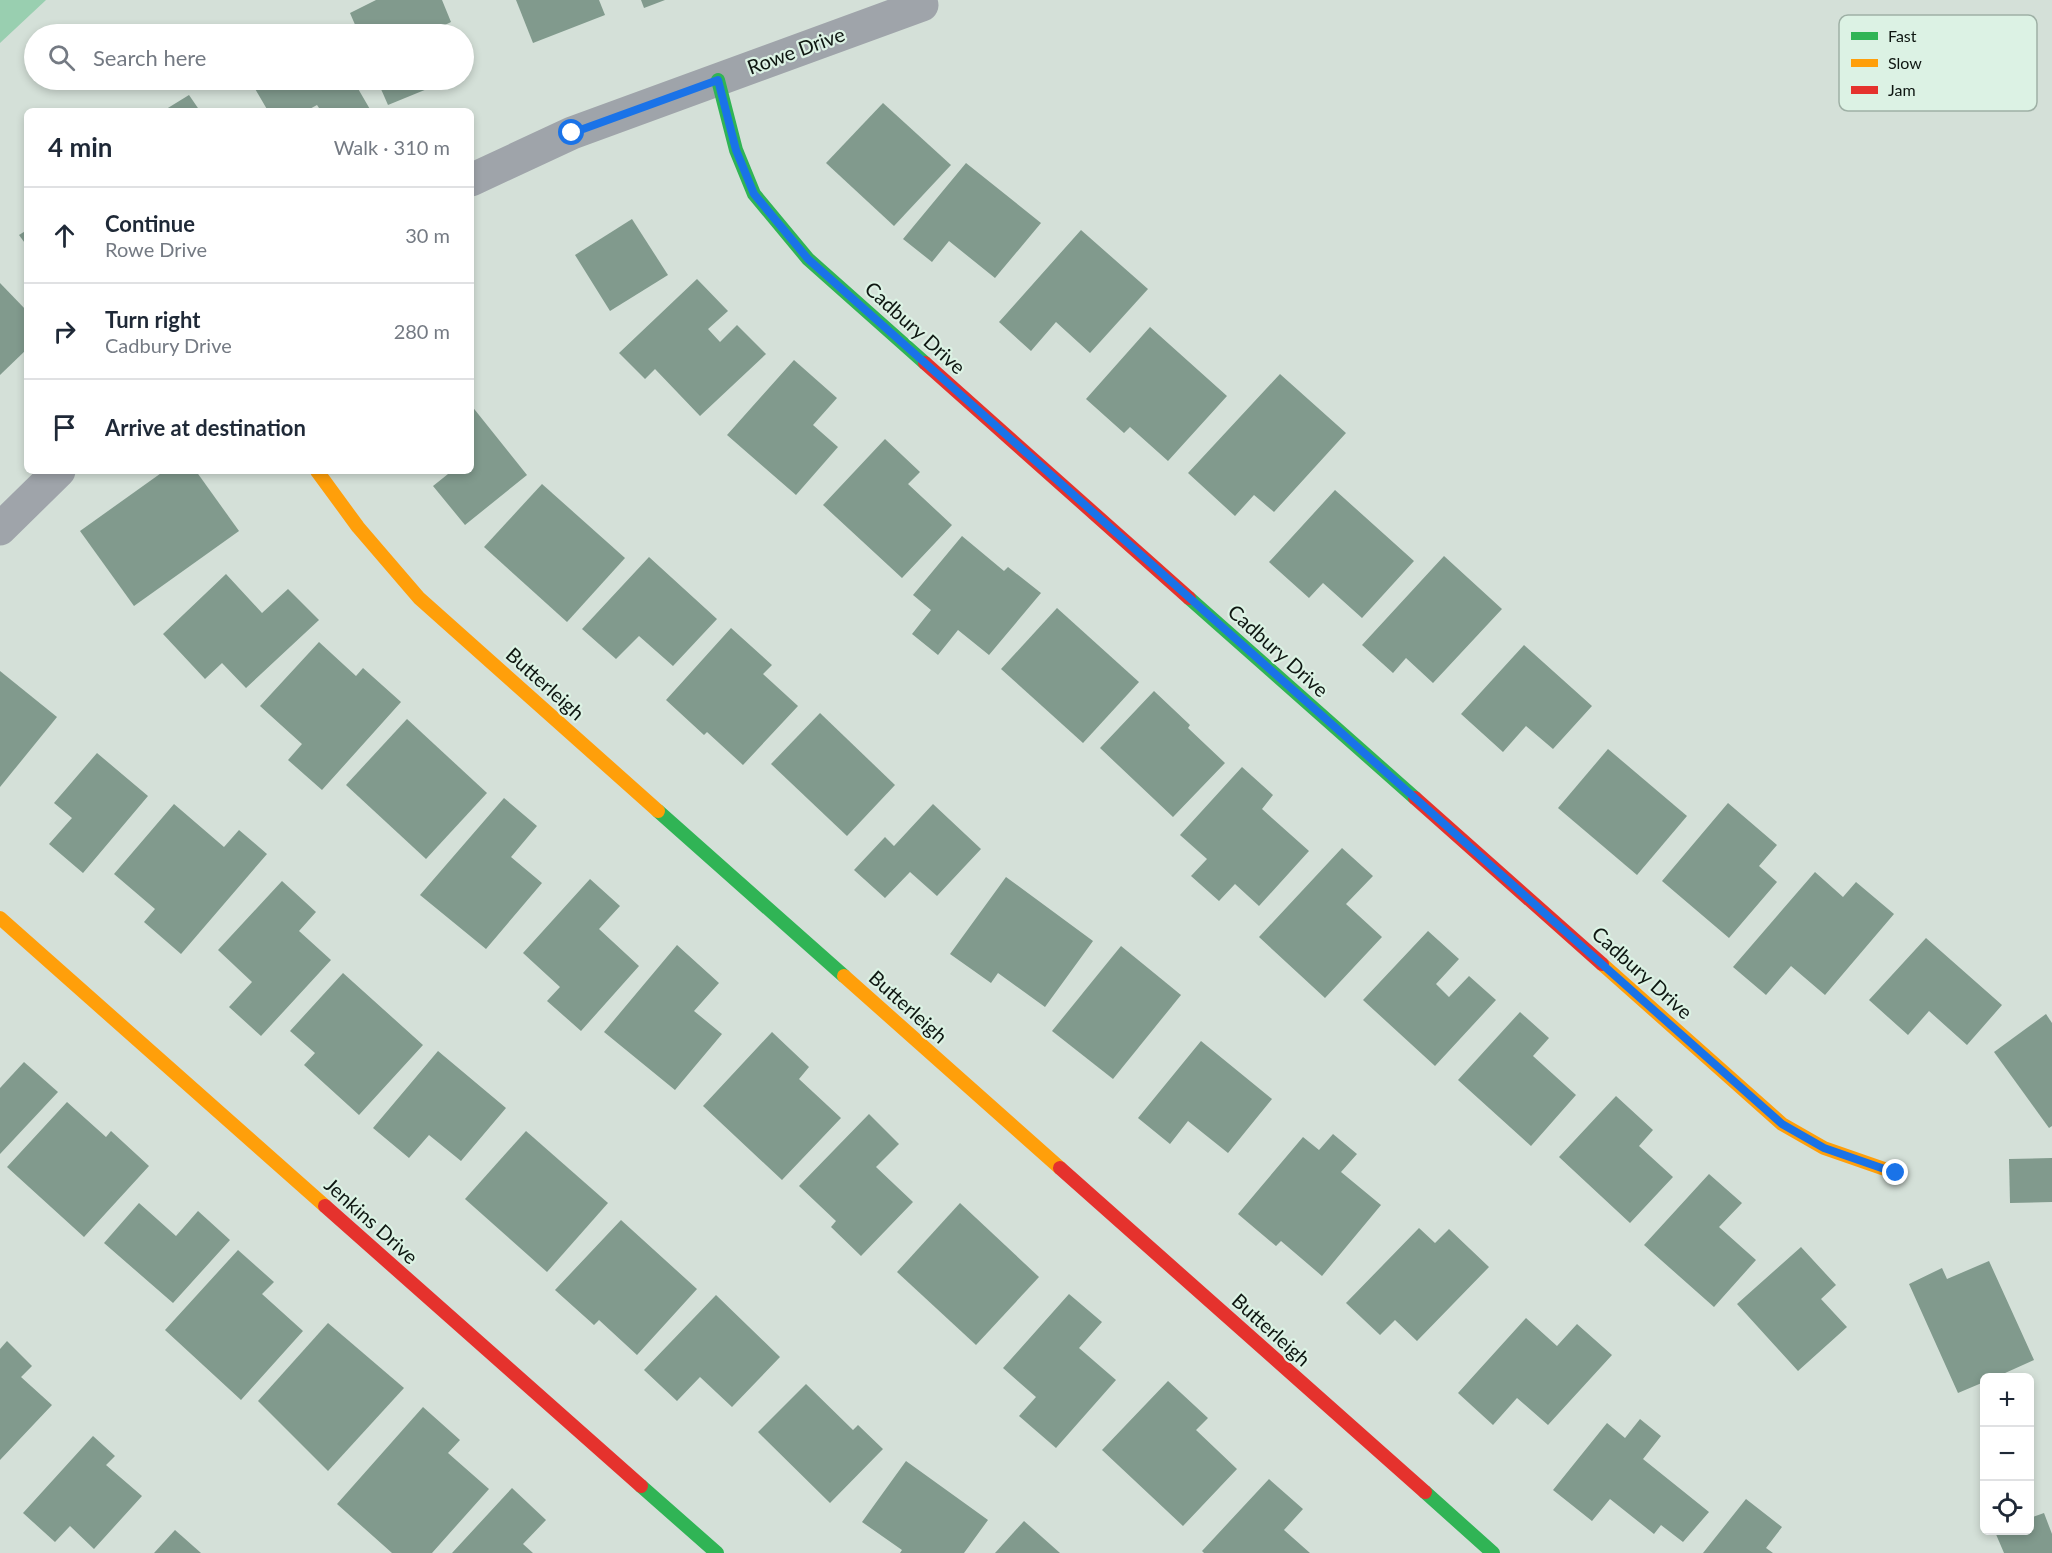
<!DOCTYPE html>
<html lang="en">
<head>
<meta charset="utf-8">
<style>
  :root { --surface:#fff; --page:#f2f2f3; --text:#1f2937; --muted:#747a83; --line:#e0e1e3 }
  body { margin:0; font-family:Lato,sans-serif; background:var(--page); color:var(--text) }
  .controls { position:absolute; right:18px; bottom:18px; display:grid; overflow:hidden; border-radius:9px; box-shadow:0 3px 9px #0003 }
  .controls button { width:54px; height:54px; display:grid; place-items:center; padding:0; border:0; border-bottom:2px solid var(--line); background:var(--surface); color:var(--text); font:30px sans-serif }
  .stop { position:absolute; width:18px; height:18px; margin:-14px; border:4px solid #1a73e8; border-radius:50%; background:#fff }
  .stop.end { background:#1a73e8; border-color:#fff; box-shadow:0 2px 6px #0008 }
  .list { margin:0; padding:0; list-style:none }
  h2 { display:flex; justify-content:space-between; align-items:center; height:78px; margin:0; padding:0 24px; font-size:26px }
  h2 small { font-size:20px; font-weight:400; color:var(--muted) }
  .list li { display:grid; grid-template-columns:39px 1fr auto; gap:18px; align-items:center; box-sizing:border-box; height:96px; padding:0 24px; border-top:2px solid var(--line) }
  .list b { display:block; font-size:22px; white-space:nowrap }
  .list p { margin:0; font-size:20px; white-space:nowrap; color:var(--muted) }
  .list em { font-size:20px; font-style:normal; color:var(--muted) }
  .icon { flex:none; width:33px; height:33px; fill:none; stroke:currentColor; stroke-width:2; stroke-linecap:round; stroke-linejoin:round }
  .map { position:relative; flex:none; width:2052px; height:1553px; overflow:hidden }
  .search { position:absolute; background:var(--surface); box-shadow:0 3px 9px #0003; left:24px; top:24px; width:450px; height:66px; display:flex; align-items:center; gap:15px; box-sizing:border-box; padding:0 21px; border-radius:33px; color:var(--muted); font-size:22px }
  .panel { position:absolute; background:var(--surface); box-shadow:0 3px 9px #0003; left:24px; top:108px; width:450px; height:366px; border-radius:9px }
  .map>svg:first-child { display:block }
  .green { fill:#99cfb0 }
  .building { fill:#819a8d }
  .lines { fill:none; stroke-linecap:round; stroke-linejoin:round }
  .street { stroke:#9fa4aa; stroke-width:33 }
  .fast { stroke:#30b455; stroke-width:14 }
  .slow { stroke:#ff9f0a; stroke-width:14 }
  .jam { stroke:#e5322d; stroke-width:14 }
  .route { stroke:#1a73e8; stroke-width:8 }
  .labels { text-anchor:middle; stroke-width:4.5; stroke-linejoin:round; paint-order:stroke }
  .street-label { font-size:20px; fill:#0e1611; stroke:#dcf2e4 }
  .key { fill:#dcf2e4; stroke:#9eb0a5; stroke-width:1.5 }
  .key-label { font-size:16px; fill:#0e1611 }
</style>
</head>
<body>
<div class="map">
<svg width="2052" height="1553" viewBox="0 0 2052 1553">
  <rect width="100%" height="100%" fill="#d4e0d8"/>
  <polygon class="green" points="0,0 46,0 0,43"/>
  <g class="building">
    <polygon points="376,0 442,0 451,22 437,29 439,34 359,34 350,13"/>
    <polygon points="516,0 599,0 605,15 533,43"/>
    <polygon points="641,0 665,0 644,8"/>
    <polygon points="250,80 353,80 371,111 321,111 317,105 306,111 268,111"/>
    <polygon points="377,80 449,80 388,105"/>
    <polygon points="189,95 200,111 163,111"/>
    <polygon points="883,103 951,165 894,226 826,163"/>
    <polygon points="966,163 1041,223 995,278 949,241 932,262 903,239"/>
    <polygon points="632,219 668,275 610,311 575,255"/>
    <polygon points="27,230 27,246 19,235"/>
    <polygon points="1081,230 1148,289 1090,353 1056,322 1031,351 999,322"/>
    <polygon points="697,279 728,311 708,329 720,342 737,325 766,354 700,416 655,369 645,379 619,353"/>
    <polygon points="0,283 27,311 27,349 0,375"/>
    <polygon points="1150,327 1227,396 1168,461 1130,427 1124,433 1086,399"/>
    <polygon points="794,360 837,398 813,425 838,447 796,495 727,435"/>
    <polygon points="1280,374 1346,433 1274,512 1254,495 1235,516 1188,473"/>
    <polygon points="471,405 527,475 465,525 433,486 448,474 445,471 471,471"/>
    <polygon points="885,439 920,472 908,484 952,525 902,578 823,505"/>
    <polygon points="164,471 196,471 239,531 134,606 80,531"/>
    <polygon points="542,484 625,558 567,622 484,547"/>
    <polygon points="1335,490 1414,561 1362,618 1323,583 1309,598 1269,562"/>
    <polygon points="962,536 1004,571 1008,567 1041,593 989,655 958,630 938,655 912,634 931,610 913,595"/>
    <polygon points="1444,556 1502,609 1433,683 1406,658 1393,673 1362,645"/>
    <polygon points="649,557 717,619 673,666 639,636 616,659 582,629"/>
    <polygon points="226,574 262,613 288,589 319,620 246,688 222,663 205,679 163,634"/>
    <polygon points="1057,608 1139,682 1083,743 1001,669"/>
    <polygon points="731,628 772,665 763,674 798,706 743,765 707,732 704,735 666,700"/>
    <polygon points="319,642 356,676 363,668 401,702 322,790 288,760 302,744 260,706"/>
    <polygon points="1524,645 1592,706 1553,749 1526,726 1503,752 1461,714"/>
    <polygon points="0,671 57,717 0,787"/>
    <polygon points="1154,691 1190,725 1188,728 1225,763 1173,817 1100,748"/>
    <polygon points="820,713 895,785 847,836 771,764"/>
    <polygon points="407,719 487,793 426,859 346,785"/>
    <polygon points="1608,749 1687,816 1637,875 1558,808"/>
    <polygon points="97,753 148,796 83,873 49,844 72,818 54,803"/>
    <polygon points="1242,767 1273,795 1262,809 1309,851 1259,906 1235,884 1219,901 1191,876 1207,859 1180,835"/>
    <polygon points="504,798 537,826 511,857 542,883 486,949 420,895"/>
    <polygon points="1728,803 1777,845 1759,866 1777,882 1729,938 1662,881"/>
    <polygon points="174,804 224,847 239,830 267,854 181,954 144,922 155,909 114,874"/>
    <polygon points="933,804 981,849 937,896 910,872 885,898 854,870 885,837 894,846"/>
    <polygon points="1342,848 1373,876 1346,904 1382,937 1325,998 1259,937"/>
    <polygon points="1815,872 1843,897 1856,882 1894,914 1825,995 1791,966 1766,995 1733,967"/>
    <polygon points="1006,877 1093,941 1045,1007 998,973 991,983 950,954"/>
    <polygon points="590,879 620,906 599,929 639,966 581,1031 547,1001 560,987 523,953"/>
    <polygon points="282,881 316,912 299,931 331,960 261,1036 229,1007 252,982 218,950"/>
    <polygon points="1428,931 1459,959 1436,984 1449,997 1469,976 1496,1000 1435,1066 1363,1000"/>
    <polygon points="1926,938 2002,1005 1967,1045 1929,1011 1908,1035 1869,1000"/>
    <polygon points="677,945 719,983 694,1011 722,1034 675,1090 604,1032"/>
    <polygon points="1121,946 1181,995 1113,1079 1052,1031"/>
    <polygon points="343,973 423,1045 359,1115 304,1065 315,1053 290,1031"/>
    <polygon points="1520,1012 1549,1038 1533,1056 1576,1095 1531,1146 1458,1080"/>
    <polygon points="2046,1014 2052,1023 2052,1126 2049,1128 1994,1052"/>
    <polygon points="772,1032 809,1067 799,1079 841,1118 782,1180 703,1106"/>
    <polygon points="1201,1041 1272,1099 1228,1153 1188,1121 1170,1144 1138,1118"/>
    <polygon points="438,1051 506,1108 461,1161 429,1135 409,1158 373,1128"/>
    <polygon points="24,1062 58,1092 0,1154 0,1088"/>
    <polygon points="1616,1096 1653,1130 1639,1146 1673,1177 1630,1223 1559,1157"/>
    <polygon points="67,1102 106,1137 111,1131 149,1166 84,1237 7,1167"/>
    <polygon points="869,1114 899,1144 876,1167 913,1202 861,1256 831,1227 836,1221 799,1186"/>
    <polygon points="526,1131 608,1203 547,1272 465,1199"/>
    <polygon points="1333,1134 1357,1154 1341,1172 1381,1205 1322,1276 1281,1241 1276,1246 1238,1214 1303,1137 1319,1150"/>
    <polygon points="2052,1158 2052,1202 2010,1203 2009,1159"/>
    <polygon points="1709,1174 1742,1203 1719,1227 1756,1260 1714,1307 1644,1245"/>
    <polygon points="139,1203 176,1236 198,1211 230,1240 173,1303 104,1243"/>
    <polygon points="960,1203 1039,1277 976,1345 897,1272"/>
    <polygon points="621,1220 697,1289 637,1355 599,1320 594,1325 555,1290"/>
    <polygon points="1419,1228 1435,1243 1449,1229 1489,1267 1417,1341 1395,1320 1380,1335 1346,1303"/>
    <polygon points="1801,1247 1836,1285 1821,1299 1847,1327 1798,1371 1737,1304"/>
    <polygon points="238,1250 274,1282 262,1294 303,1331 241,1400 165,1330"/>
    <polygon points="1989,1261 2034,1360 1994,1378 1984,1378 1984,1382 1958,1393 1909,1284 1942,1268 1947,1279"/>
    <polygon points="1069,1294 1102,1322 1079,1348 1116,1380 1056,1448 1019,1416 1036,1397 1003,1368"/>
    <polygon points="716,1295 780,1357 732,1407 700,1377 677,1401 644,1370"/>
    <polygon points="1526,1318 1557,1346 1577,1324 1612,1355 1548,1425 1517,1398 1493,1425 1458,1393"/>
    <polygon points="328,1323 404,1388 328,1471 258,1401"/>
    <polygon points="7,1341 32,1366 21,1377 52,1405 0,1460 0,1349"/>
    <polygon points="1168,1381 1208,1418 1196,1430 1237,1469 1183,1526 1102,1450"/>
    <polygon points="806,1384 853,1430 858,1425 883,1449 830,1503 758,1432"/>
    <polygon points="423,1407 460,1440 448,1453 489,1489 432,1553 392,1553 337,1504"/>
    <polygon points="1640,1419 1661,1436 1643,1459 1709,1512 1683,1542 1661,1525 1654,1534 1610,1499 1592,1521 1553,1490 1607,1423 1625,1438"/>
    <polygon points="93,1436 115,1456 106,1465 142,1496 94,1549 70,1526 55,1542 23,1513"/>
    <polygon points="906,1461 988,1520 964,1553 900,1553 902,1550 862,1522"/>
    <polygon points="1269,1479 1303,1509 1284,1530 1310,1553 1204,1553 1202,1551"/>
    <polygon points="512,1488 546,1520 523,1544 533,1553 452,1553"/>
    <polygon points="1746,1499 1782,1527 1766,1548 1773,1553 1703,1553"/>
    <polygon points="2044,1513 2052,1534 2052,1553 2004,1553 1995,1532 2030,1530 2030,1518"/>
    <polygon points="1024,1521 1060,1553 995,1553"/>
    <polygon points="175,1530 201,1553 154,1553"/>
  </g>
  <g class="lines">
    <g class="street">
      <polyline points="471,180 572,133 922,5"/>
      <polyline points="0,529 59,471"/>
    </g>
    <g class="fast">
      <polyline points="718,80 736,150 754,194 808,259 925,363"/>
      <polyline points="1189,598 1415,798"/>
      <polyline points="658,811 844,976"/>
      <polyline points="641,1486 717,1553"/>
      <polyline points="1425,1492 1493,1553"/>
    </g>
    <g class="slow">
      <polyline points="317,471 358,527 419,598 658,811"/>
      <polyline points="0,918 325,1206"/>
      <polyline points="1602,964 1782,1124 1824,1148 1896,1173"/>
      <polyline points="844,976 1060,1168"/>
    </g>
    <g class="jam">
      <polyline points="925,363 1189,598"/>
      <polyline points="1415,798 1602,964"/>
      <polyline points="1060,1168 1425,1492"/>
      <polyline points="325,1206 641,1486"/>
    </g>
  </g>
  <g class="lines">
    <polyline class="route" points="572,133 718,80 736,150 754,194 808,259 1782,1124 1824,1148 1896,1173"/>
  </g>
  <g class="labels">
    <g class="street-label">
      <text transform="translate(796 51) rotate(-20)" y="7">Rowe Drive</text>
      <text transform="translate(915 328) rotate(42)" y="7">Cadbury Drive</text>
      <text transform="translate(1278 651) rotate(42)" y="7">Cadbury Drive</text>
      <text transform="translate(545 684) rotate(42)" y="7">Butterleigh</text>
      <text transform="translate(1642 973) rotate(42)" y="7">Cadbury Drive</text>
      <text transform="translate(908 1007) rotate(42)" y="7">Butterleigh</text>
      <text transform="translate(371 1221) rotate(42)" y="7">Jenkins Drive</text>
      <text transform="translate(1271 1330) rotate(42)" y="7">Butterleigh</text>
    </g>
  </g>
  <rect x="1839" y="15" width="198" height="96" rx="9" class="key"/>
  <rect x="1851" y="32" width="27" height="8" fill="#30b455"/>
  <rect x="1851" y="59" width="27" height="8" fill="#ff9f0a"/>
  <rect x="1851" y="86" width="27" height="8" fill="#e5322d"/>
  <g class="key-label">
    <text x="1888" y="42">Fast</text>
    <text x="1888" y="69">Slow</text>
    <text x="1888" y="96">Jam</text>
  </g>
</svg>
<div class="controls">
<button>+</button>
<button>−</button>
<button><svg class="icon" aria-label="locate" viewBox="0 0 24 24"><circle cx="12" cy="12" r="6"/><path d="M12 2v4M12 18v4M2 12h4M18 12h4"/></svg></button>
</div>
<div class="stop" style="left:572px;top:133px"></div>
<div class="stop end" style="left:1896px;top:1173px"></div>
<div class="search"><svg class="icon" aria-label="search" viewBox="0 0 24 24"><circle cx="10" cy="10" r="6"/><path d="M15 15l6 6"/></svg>Search here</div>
<section class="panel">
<h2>4 min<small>Walk · 310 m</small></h2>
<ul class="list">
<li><svg class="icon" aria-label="ahead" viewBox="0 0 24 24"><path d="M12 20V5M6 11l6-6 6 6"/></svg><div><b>Continue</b><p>Rowe Drive</p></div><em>30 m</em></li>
<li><svg class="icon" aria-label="right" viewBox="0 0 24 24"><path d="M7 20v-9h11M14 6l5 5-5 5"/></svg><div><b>Turn right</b><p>Cadbury Drive</p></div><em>280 m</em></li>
<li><svg class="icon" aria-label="arrive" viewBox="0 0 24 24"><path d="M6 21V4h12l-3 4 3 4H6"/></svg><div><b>Arrive at destination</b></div></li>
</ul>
</section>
</div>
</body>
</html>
